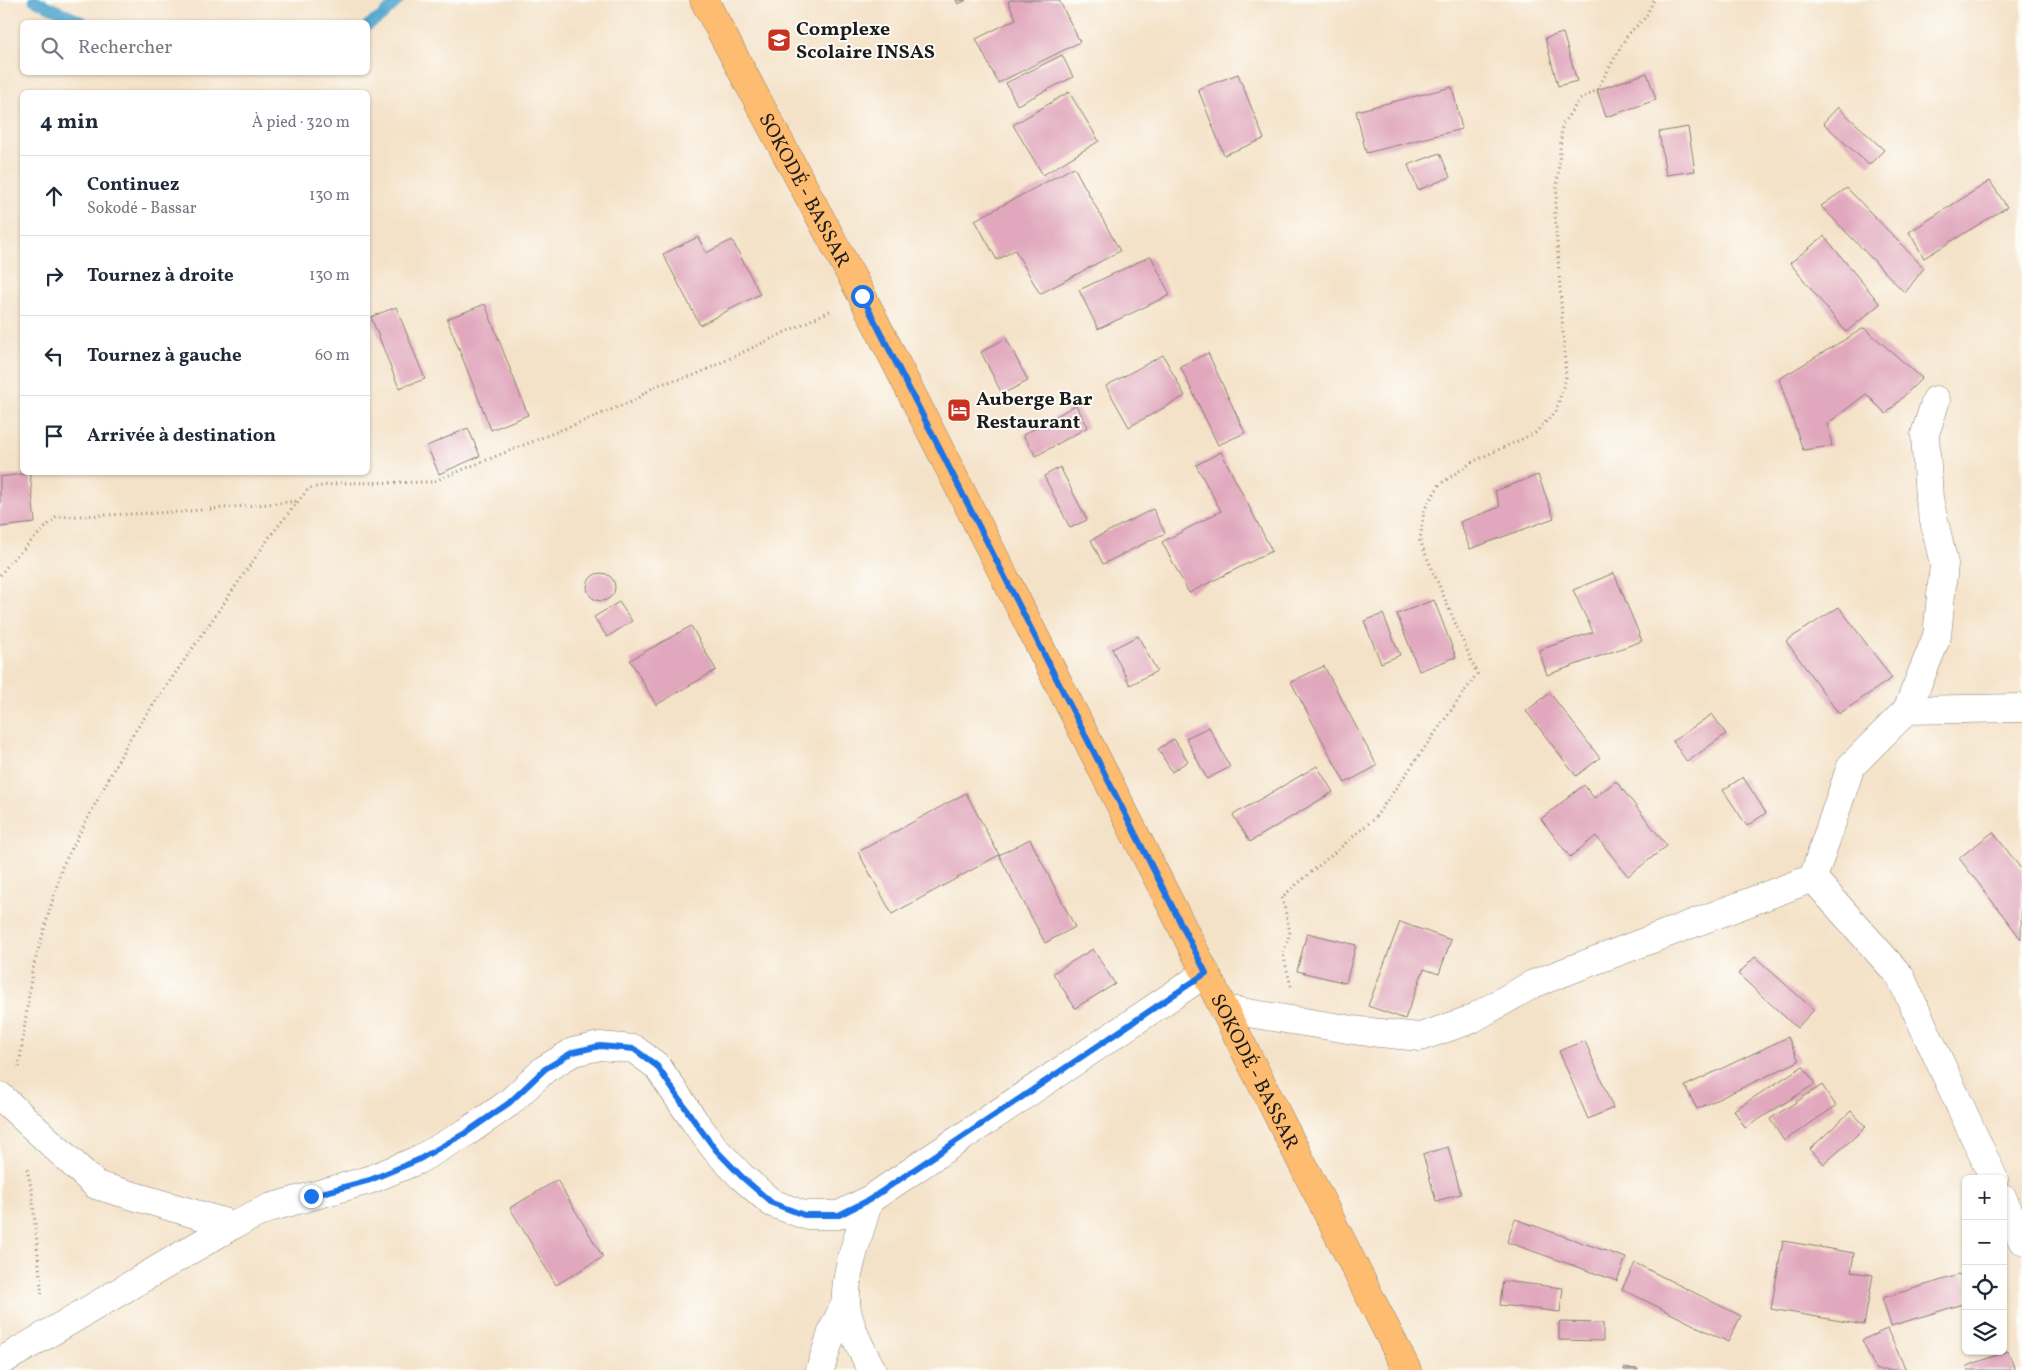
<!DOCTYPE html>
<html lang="fr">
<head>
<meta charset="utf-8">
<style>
  :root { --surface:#fff; --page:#f2f2f3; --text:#1f2937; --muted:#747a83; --line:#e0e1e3 }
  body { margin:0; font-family:Vollkorn,serif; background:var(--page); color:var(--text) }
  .controls { position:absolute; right:15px; bottom:15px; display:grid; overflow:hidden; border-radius:8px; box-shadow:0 1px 4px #0004 }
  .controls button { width:45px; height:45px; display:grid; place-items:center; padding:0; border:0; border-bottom:1px solid var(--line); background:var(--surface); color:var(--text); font:25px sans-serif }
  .stop { position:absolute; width:15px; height:15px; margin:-11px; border:4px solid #1a73e8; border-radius:50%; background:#fff }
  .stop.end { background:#1a73e8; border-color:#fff; box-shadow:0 1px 5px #0008 }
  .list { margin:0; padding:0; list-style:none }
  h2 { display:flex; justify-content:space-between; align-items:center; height:65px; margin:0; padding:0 20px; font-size:21px }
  h2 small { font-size:16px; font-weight:400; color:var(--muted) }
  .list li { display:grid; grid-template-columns:32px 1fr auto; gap:15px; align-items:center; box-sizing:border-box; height:80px; padding:0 20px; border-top:1px solid var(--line) }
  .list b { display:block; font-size:19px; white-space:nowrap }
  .list p { margin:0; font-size:16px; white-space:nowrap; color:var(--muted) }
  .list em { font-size:16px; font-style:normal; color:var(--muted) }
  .icon { flex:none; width:28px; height:28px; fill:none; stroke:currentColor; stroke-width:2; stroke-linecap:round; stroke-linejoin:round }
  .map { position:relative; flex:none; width:2022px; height:1370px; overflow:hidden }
  .search { position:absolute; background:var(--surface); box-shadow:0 1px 4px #0004; left:20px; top:20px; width:350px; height:55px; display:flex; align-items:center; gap:12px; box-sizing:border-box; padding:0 18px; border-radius:8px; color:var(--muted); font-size:19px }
  .panel { position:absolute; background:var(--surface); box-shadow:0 1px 4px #0004; left:20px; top:90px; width:350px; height:385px; border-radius:8px }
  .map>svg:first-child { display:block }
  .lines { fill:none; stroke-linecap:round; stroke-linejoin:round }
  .stream { stroke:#50a5cc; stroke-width:11 }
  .building { fill:#e1a8bd }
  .minor-casing { stroke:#887f72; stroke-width:29 }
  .major-casing { stroke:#887f72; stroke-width:29 }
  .path { stroke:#887f72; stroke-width:3; stroke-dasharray:1 4; stroke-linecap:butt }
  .minor { stroke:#fff; stroke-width:28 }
  .major { stroke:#fdbc6f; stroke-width:28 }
  .route { stroke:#1a73e8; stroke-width:6 }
  .labels { text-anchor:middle; stroke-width:4; stroke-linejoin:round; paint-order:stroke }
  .poi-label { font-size:20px; font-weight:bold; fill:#1c1c1c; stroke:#fdfcf7; text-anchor:start }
  .street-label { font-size:20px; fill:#1c1c1c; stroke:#fdfcf7 }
</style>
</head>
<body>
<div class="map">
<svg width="2022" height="1370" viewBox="0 0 2022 1370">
  <rect width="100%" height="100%" fill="#fdfcf7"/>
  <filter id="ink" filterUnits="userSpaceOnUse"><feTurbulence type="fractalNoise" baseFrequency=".02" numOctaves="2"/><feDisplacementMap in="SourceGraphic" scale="10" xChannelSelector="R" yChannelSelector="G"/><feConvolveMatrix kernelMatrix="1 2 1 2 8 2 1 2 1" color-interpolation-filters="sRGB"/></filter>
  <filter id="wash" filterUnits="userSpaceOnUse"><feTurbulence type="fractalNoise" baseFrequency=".0096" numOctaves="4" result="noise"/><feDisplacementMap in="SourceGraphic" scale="20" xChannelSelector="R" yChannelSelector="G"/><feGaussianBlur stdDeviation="1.12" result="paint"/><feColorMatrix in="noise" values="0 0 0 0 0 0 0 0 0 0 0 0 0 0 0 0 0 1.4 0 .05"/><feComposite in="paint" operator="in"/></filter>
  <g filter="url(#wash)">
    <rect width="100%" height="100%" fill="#f4e2c8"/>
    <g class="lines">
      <g class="stream">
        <polyline points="34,0 83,22"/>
        <polyline points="368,25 381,17 399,0"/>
      </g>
    </g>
    <g id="blocks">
      <g class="building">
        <polygon points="956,0 966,0 958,4"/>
        <polygon points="1011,0 1059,0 1080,42 998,83 976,39 1016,19 1008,2"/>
        <polygon points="1563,33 1577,81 1558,86 1545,38"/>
        <polygon points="1062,55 1073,77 1017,105 1006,83"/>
        <polygon points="1647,73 1656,100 1606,117 1597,90"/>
        <polygon points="1238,74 1264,139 1224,155 1198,89"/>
        <polygon points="1452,87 1462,129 1366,153 1356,111"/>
        <polygon points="1069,92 1099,141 1043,175 1013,125"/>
        <polygon points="1838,107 1884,150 1869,165 1823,123"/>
        <polygon points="1688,127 1695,171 1666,175 1659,132"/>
        <polygon points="1440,153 1450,177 1418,190 1408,165"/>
        <polygon points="1074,167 1120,251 1040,294 1015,250 997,260 975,220"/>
        <polygon points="1990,181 2007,207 1924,258 1909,232"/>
        <polygon points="1847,188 1924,268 1905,293 1821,206"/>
        <polygon points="1824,236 1880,304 1846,332 1790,263"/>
        <polygon points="698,237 706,253 732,240 760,294 700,325 663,254"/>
        <polygon points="1151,256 1170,295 1098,329 1079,290"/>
        <polygon points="485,304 528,415 491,430 447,319"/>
        <polygon points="396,307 425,379 399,388 371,317"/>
        <polygon points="1864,328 1922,378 1886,414 1866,394 1827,424 1832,446 1803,450 1779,379"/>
        <polygon points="1006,338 1028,381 1002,394 981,352"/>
        <polygon points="1208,353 1245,433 1218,445 1180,366"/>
        <polygon points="1163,355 1185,396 1129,427 1106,386"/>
        <polygon points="1076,405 1088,427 1036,456 1023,435"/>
        <polygon points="468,428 480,456 439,474 427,446"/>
        <polygon points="1221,452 1272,551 1189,593 1162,542 1221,511 1196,465"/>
        <polygon points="1060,467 1087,520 1070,528 1044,476"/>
        <polygon points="30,473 35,523 0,527 0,477"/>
        <polygon points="1538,475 1554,518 1470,549 1460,522 1500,507 1495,491"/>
        <polygon points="1153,509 1165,533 1103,564 1091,540"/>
        <circle cx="601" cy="587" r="14"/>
        <polygon points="1614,573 1642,641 1547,675 1539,650 1593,632 1573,590"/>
        <polygon points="1434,600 1456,657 1419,671 1397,614"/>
        <polygon points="619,602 632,621 607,637 594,617"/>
        <polygon points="1839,607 1892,678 1839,714 1786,641"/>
        <polygon points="1383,614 1400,655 1381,663 1364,621"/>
        <polygon points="691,626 716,670 656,705 630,660"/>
        <polygon points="1138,636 1157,671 1130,685 1112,649"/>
        <polygon points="1324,666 1377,766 1345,783 1291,682"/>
        <polygon points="1550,693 1600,758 1576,776 1526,711"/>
        <polygon points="1712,714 1726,734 1687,762 1673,741"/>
        <polygon points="1209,727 1230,767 1207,779 1186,738"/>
        <polygon points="1174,739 1188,761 1172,772 1158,749"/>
        <polygon points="1317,766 1333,792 1250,842 1233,815"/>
        <polygon points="1743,777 1766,813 1747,826 1723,790"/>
        <polygon points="1616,781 1667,846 1628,876 1596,836 1570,857 1541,819 1584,785 1594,798"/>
        <polygon points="966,793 999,855 892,914 858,852"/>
        <polygon points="1993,832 2022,870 2021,939 1959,858"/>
        <polygon points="1030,839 1075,927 1045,943 999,855"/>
        <polygon points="1400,922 1451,940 1439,974 1424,969 1405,1019 1368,1006"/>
        <polygon points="1307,933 1356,945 1346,983 1297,971"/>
        <polygon points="1093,949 1115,984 1075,1008 1053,973"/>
        <polygon points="1755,957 1814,1010 1797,1028 1738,974"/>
        <polygon points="1788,1037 1799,1061 1697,1109 1685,1086"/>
        <polygon points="1585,1041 1613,1108 1588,1119 1559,1051"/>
        <polygon points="1803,1066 1815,1084 1745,1128 1734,1110"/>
        <polygon points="1822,1085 1836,1106 1784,1141 1770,1119"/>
        <polygon points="1851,1111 1866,1127 1824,1164 1810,1149"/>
        <polygon points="1448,1147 1461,1194 1436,1201 1423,1154"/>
        <polygon points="557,1180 603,1257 556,1285 510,1208"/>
        <polygon points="1515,1219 1626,1258 1617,1281 1507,1242"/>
        <polygon points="1783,1241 1854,1253 1851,1272 1873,1275 1864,1325 1771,1309"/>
        <polygon points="1635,1263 1741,1316 1728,1342 1622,1289"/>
        <polygon points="1962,1274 1966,1286 1966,1303 1891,1326 1882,1298"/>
        <polygon points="1503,1281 1563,1288 1560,1312 1500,1305"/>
        <polygon points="1559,1322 1603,1323 1603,1341 1559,1340"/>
        <polygon points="1887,1329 1906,1370 1876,1370 1862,1340"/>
        <polygon points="2008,1351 2015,1370 1968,1370 1967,1366"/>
        <polygon points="1624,1368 1638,1369 1638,1370 1624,1370"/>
      </g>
    </g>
  </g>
  <g filter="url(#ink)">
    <use href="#blocks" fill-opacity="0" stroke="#887f72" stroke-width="1"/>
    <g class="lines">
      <g class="minor-casing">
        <g id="minor">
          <polyline points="1907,710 1937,636 1944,564 1929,499 1925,434 1936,400"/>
          <polyline points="1223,1009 1360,1031 1420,1037 1470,1020 1533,984 1813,878"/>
          <polyline points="0,1096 96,1185 233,1225"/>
          <polyline points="1994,1179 1900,976 1813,878 1851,766 1907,710 2022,708"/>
          <polyline points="2003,1199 2022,1240"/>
          <polyline points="0,1362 233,1225 269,1208 369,1180 418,1160 467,1132 509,1103 545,1069 573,1052 600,1046 634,1049 657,1066 695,1122 716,1150 742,1177 772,1203 804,1215 839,1215 869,1200"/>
          <polyline points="820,1370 833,1329 846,1302"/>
          <path d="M872,1370C862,1351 847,1323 846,1302C844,1273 861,1229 869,1200L1206,973"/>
        </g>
      </g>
      <g class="major-casing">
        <g id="major">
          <path id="s1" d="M704,0L862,296L1407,1370"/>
        </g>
      </g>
      <g class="path">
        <polyline points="0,575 12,560 56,517 179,512 299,501"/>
        <polyline points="1291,986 1283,954 1290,932 1282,897 1374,819 1477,674 1420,541 1424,510 1440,484 1474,461 1535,433 1556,411 1566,377 1555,213 1562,125 1579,100 1597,90 1628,34 1645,18 1654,0"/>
        <polyline points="19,1067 32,972 62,867 129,740 271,535 309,488 341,483 432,482 633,401 657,385 695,375 832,310"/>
        <polyline points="27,1169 32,1191 42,1297"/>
      </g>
      <use href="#minor" class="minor"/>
      <use href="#major" class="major"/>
    </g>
  </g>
  <g class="lines" filter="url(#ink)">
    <polyline class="route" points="311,1196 370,1180 418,1160 467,1132 509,1103 545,1069 573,1052 600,1046 634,1049 657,1066 695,1122 716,1150 742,1177 772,1203 804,1215 839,1215 869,1200 1206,973 862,296"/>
  </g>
  <defs>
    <g id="school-square" transform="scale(1.25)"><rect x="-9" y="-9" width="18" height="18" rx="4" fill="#c8321e" stroke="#fdfcf7"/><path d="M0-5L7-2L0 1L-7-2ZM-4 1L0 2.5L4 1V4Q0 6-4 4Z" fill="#fff"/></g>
    <g id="hotel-square" transform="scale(1.25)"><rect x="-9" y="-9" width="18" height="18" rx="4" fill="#c8321e" stroke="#fdfcf7"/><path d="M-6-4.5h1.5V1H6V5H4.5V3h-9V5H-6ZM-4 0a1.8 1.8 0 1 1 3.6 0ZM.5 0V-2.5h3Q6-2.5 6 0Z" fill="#fff"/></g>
  </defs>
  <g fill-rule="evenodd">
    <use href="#school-square" x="779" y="40"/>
    <use href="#hotel-square" x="959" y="410"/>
  </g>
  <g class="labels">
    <g class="poi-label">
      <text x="796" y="35">Complexe<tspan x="796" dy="23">Scolaire INSAS</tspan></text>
      <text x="976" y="405">Auberge Bar<tspan x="976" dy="23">Restaurant</tspan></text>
    </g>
    <g class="street-label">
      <text dy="7" stroke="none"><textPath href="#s1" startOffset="215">SOKODÉ - BASSAR</textPath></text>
      <text dy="7" stroke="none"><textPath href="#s1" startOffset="1205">SOKODÉ - BASSAR</textPath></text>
    </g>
  </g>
</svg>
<div class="controls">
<button>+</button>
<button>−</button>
<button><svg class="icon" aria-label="locate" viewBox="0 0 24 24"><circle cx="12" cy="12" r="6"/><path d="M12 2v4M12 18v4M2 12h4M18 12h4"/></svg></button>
<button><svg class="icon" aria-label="layers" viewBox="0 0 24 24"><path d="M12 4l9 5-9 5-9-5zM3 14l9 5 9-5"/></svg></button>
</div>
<div class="stop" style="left:862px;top:296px"></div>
<div class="stop end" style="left:311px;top:1196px"></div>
<div class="search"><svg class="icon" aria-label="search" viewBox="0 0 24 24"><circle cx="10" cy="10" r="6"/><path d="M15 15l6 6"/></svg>Rechercher</div>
<section class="panel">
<h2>4 min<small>À pied · 320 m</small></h2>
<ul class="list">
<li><svg class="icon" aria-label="ahead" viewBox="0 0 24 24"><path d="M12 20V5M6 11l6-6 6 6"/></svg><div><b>Continuez</b><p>Sokodé - Bassar</p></div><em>130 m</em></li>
<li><svg class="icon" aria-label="right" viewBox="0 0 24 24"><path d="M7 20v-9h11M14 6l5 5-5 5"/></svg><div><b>Tournez à droite</b></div><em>130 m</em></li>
<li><svg class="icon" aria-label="left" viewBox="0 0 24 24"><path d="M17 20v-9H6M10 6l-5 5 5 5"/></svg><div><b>Tournez à gauche</b></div><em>60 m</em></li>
<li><svg class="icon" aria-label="arrive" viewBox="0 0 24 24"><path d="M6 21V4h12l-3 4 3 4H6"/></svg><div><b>Arrivée à destination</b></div></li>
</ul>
</section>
</div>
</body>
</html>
